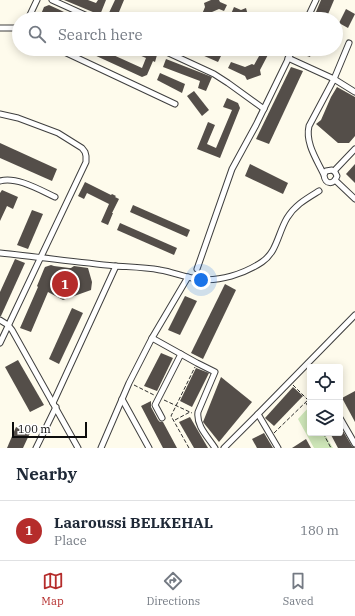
<!DOCTYPE html>
<html lang="en">
<head>
<meta charset="utf-8">
<style>
  :root { --surface:#fff; --page:#f2f2f3; --text:#1f2937; --muted:#747a83; --line:#e0e1e3; --accent:#b52c2b }
  body { margin:0; font-family:"IBM Plex Serif",serif; background:var(--page); color:var(--text) }
  .controls { position:absolute; right:12px; bottom:12px; display:grid; overflow:hidden; border-radius:4px; box-shadow:0 2px 10px #0003 }
  .controls button { width:36px; height:36px; display:grid; place-items:center; padding:0; border:0; border-bottom:1px solid var(--line); background:var(--surface); color:var(--text); font:20px sans-serif }
  .scale { position:absolute; left:12px; bottom:10px; width:75px; box-sizing:border-box; padding-left:4px; border:2px solid #0c0c0c; border-top:0; font-size:11px; line-height:14px; white-space:nowrap; color:#0c0c0c; -webkit-text-stroke:3px #fff; paint-order:stroke }
  .you { position:absolute; left:201px; top:280px; width:14px; height:14px; margin:-10px; border:3px solid #fff; border-radius:50%; background:#1a73e8; box-shadow:0 0 0 6px #1a73e833 }
  .badge { display:grid; place-items:center; width:26px; height:26px; border-radius:50%; background:var(--accent); color:#fff; font-size:13px; font-weight:700 }
  .pin { position:absolute; translate:-50% -50%; border:2px solid #fff; box-shadow:0 1px 4px #0006 }
  .list { margin:0; padding:0; list-style:none }
  h2 { display:flex; justify-content:space-between; align-items:center; height:52px; margin:0; padding:0 16px; font-size:17px }
  h2 small { font-size:13px; font-weight:400; color:var(--muted) }
  .list li { display:grid; grid-template-columns:26px 1fr auto; gap:12px; align-items:center; box-sizing:border-box; height:60px; padding:0 16px; border-top:1px solid var(--line) }
  .list b { display:block; font-size:15px; white-space:nowrap }
  .list p { margin:0; font-size:13px; white-space:nowrap; color:var(--muted) }
  .list em { font-size:13px; font-style:normal; color:var(--muted) }
  .icon { flex:none; width:22px; height:22px; fill:none; stroke:currentColor; stroke-width:2; stroke-linecap:round; stroke-linejoin:round }
  .map { position:relative; flex:none; width:355px; height:448px; overflow:hidden }
  .search { position:absolute; background:var(--surface); box-shadow:0 2px 10px #0003; left:12px; right:12px; top:12px; height:44px; display:flex; align-items:center; gap:10px; box-sizing:border-box; padding:0 14px; border-radius:22px; color:var(--muted); font-size:15px }
  .sheet { height:112px; background:var(--surface) }
  nav { display:flex; justify-content:space-around; align-items:center; box-sizing:border-box; height:56px; border-top:1px solid var(--line); background:var(--surface); font-size:11px; color:var(--muted) }
  nav a { display:grid; justify-items:center; gap:2px }
  nav .on { color:var(--accent) }
  .map>svg:first-child { display:block }
  .grass { fill:#cee6b8 }
  .building { fill:#544e49 }
  .lines { fill:none; stroke-linecap:round; stroke-linejoin:round }
  .minor-casing { stroke:#3f3f3f; stroke-width:7 }
  .path { stroke:#2e2e2e; stroke-width:1; stroke-dasharray:4 2; stroke-linecap:butt }
  .minor { stroke:#fff; stroke-width:5 }
</style>
</head>
<body>
<div class="map">
<svg width="355" height="448" viewBox="0 0 355 448">
  <rect width="100%" height="100%" fill="#fefbec"/>
  <polygon class="grass" points="309,407 310,409 310,433 324,433 333,448 314,448 298,419"/>
  <g class="building">
    <polygon points="64,0 88,0 96,3 98,0 106,0 100,15"/>
    <polygon points="115,0 124,0 119,12 134,19 113,19 107,17"/>
    <polygon points="211,0 219,0 220,2 227,5 224,11 219,9 212,12 209,19 200,19 205,7 204,3"/>
    <polygon points="321,0 334,0 326,19 313,19"/>
    <polygon points="49,5 60,10 78,19 58,19 58,18 50,14 48,19 39,19 44,7"/>
    <polygon points="234,7 241,10 246,8 249,19 237,19 237,17 231,14"/>
    <polygon points="346,9 355,14 348,28 339,23"/>
    <polygon points="94,49 100,49 142,68 146,58 125,49 144,49 157,55 155,62 153,61 147,75 142,77 92,54"/>
    <polygon points="186,49 203,49 207,51 208,50 221,56 218,62 202,55 201,56 194,53 192,54 191,51"/>
    <polygon points="263,49 271,49 260,70 261,75 247,80 245,76 228,68 231,62 245,67 252,64 254,65"/>
    <polygon points="300,49 313,49 310,57 298,53"/>
    <polygon points="166,59 212,77 206,91 198,88 200,81 163,67"/>
    <polygon points="291,67 303,71 269,144 256,139"/>
    <polygon points="160,73 185,84 182,93 157,80"/>
    <polygon points="337,87 355,97 355,136 349,143 338,143 316,124 321,120 331,97"/>
    <polygon points="194,91 209,110 202,116 187,96"/>
    <polygon points="227,98 238,103 240,108 220,158 197,149 208,122 215,125 207,144 216,148 232,110 223,107"/>
    <polygon points="0,143 57,169 52,181 0,158"/>
    <polygon points="250,164 288,183 283,194 245,176"/>
    <polygon points="355,164 355,183 346,174"/>
    <polygon points="85,182 111,195 112,194 116,196 115,197 119,199 112,213 113,213 108,225 101,222 109,204 87,193 84,199 78,196"/>
    <polygon points="2,190 18,197 13,209 7,206 0,221 0,193"/>
    <polygon points="133,205 190,230 187,237 130,212"/>
    <polygon points="32,210 43,214 28,249 17,245"/>
    <polygon points="120,223 177,248 174,255 117,230"/>
    <polygon points="15,259 25,263 1,316 0,316 0,292"/>
    <polygon points="51,265 54,266 69,268 71,268 74,266 88,268 92,282 91,290 63,300 48,292 31,332 20,328 38,287 37,286 44,269 45,267"/>
    <polygon points="225,284 236,290 203,359 191,353"/>
    <polygon points="185,296 197,301 180,335 168,330"/>
    <polygon points="72,308 83,313 59,364 49,359"/>
    <polygon points="161,353 173,358 157,391 144,386"/>
    <polygon points="18,360 44,405 30,412 5,367"/>
    <polygon points="196,368 209,373 192,407 180,401"/>
    <polygon points="221,377 252,402 219,442 203,422"/>
    <polygon points="293,387 303,396 274,426 265,418"/>
    <polygon points="355,391 355,422 342,398"/>
    <polygon points="151,401 151,407 158,420 160,422 163,422 177,448 163,448 141,406"/>
    <polygon points="190,417 208,448 194,448 179,422"/>
    <polygon points="340,426 352,446 355,448 338,448 330,433 340,433"/>
    <polygon points="16,427 30,433 23,448 7,448"/>
    <polygon points="264,433 273,448 257,448 252,439"/>
    <polygon points="306,439 311,448 292,448"/>
  </g>
  <g class="lines">
    <g class="minor-casing">
      <g id="minor">
        <polyline points="52,0 94,19"/>
        <polyline points="28,19 37,0"/>
        <polyline points="307,19 316,0"/>
        <polyline points="0,28 14,28 19,30"/>
        <polyline points="58,49 175,104"/>
        <polyline points="160,49 214,74 228,83 264,109"/>
        <polyline points="288,58 334,79 355,92"/>
        <polyline points="0,114 18,118 58,133 82,148 85,152 86,156 86,162 0,343"/>
        <polyline points="334,171 355,149"/>
        <path d="M324,175L326,171L332,170L335,172L337,176C334,185 325,185 324,175C317,160 305,143 309,126L334,79L349,43"/>
        <polyline points="335,180 355,199"/>
        <path d="M0,181C16,176 40,190 55,197"/>
        <path d="M0,253C38,257 76,262 115,266C130,267 145,267 160,270C173,272 186,278 198,279C219,282 244,274 262,262C277,252 278,233 287,218C295,205 306,199 319,191"/>
        <polyline points="197,269 232,169 256,125 293,49"/>
        <polyline points="0,320 8,325 12,330 78,448"/>
        <path d="M152,338L197,363L215,372L198,412C196,426 208,437 215,448"/>
        <polyline points="122,399 149,448"/>
        <polyline points="53,403 116,266"/>
        <polyline points="258,414 278,448"/>
        <polyline points="162,418 155,405 181,354"/>
        <polyline points="340,418 355,444"/>
        <polyline points="36,448 56,407"/>
        <polyline points="101,448 129,383 152,338 188,277"/>
        <polyline points="224,448 258,414 355,315"/>
      </g>
    </g>
    <g class="path">
      <polyline points="134,385 154,395"/>
      <polyline points="293,385 307,399"/>
      <polyline points="164,400 192,413"/>
      <polyline points="306,403 310,410"/>
      <polyline points="175,420 190,412"/>
      <polyline points="274,433 310,398"/>
      <polyline points="323,433 331,448"/>
      <polyline points="189,448 171,416 195,367"/>
    </g>
    <use href="#minor" class="minor"/>
  </g>
</svg>
<div class="controls">
<button><svg class="icon" aria-label="locate" viewBox="0 0 24 24"><circle cx="12" cy="12" r="6"/><path d="M12 2v4M12 18v4M2 12h4M18 12h4"/></svg></button>
<button><svg class="icon" aria-label="layers" viewBox="0 0 24 24"><path d="M12 4l9 5-9 5-9-5zM3 14l9 5 9-5"/></svg></button>
</div>
<div class="scale">100 m</div>
<div class="you"></div>
<div class="pin badge" style="left:65px;top:284px">1</div>
<div class="search"><svg class="icon" aria-label="search" viewBox="0 0 24 24"><circle cx="10" cy="10" r="6"/><path d="M15 15l6 6"/></svg>Search here</div>
</div>
<section class="sheet">
<h2>Nearby<small></small></h2>
<ul class="list">
<li><span class="badge">1</span><div><b>Laaroussi BELKEHAL</b><p>Place</p></div><em>180 m</em></li>
</ul>
</section>
<nav>
<a class="on"><svg class="icon" aria-label="map" viewBox="0 0 24 24"><path d="M3 6l6-2 6 2 6-2v14l-6 2-6-2-6 2zM9 4v14M15 6v14"/></svg>Map</a>
<a><svg class="icon" aria-label="directions" viewBox="0 0 24 24"><path d="M12 3l9 9-9 9-9-9zM9 14v-3h6M13 9l2 2-2 2"/></svg>Directions</a>
<a><svg class="icon" aria-label="saved" viewBox="0 0 24 24"><path d="M7 4h10v16l-5-4-5 4z"/></svg>Saved</a>
</nav>
</body>
</html>
